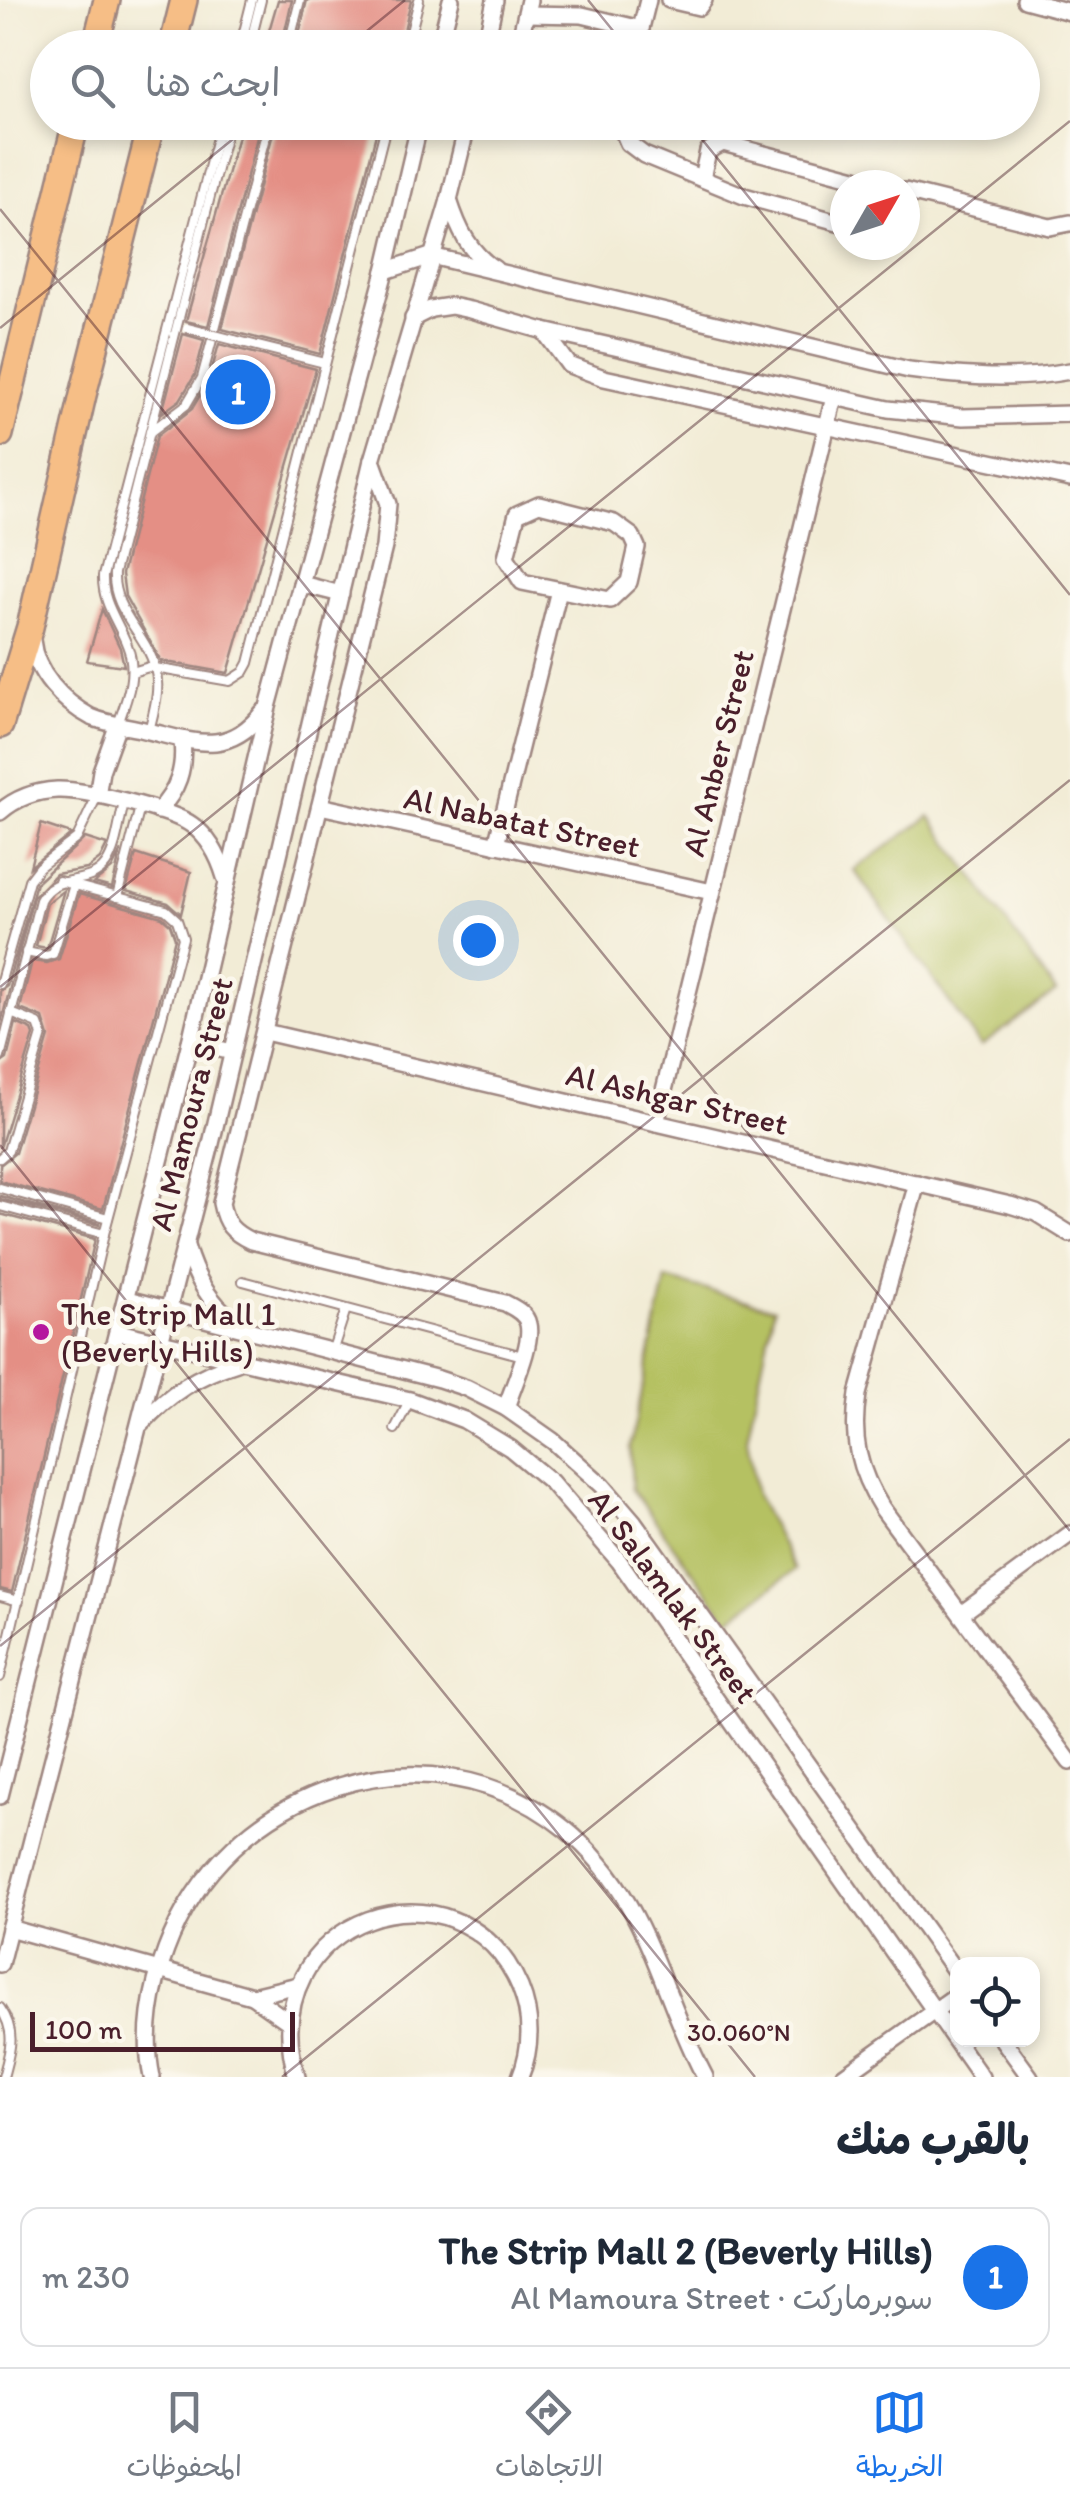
<!DOCTYPE html>
<html lang="ar">
<head>
<meta charset="utf-8">
<style>
  :root { --surface:#fff; --page:#f2f2f3; --text:#1f2937; --muted:#747a83; --line:#e0e1e3; --accent:#1a73e8 }
  body { margin:0; font-family:Itim,"Playpen Sans Arabic",sans-serif; background:var(--page); color:var(--text); direction:rtl }
  .controls { position:absolute; right:30px; bottom:30px; display:grid; overflow:hidden; border-radius:20px; box-shadow:0 5px 15px #0003 }
  .controls button { width:90px; height:90px; display:grid; place-items:center; padding:0; border:0; border-bottom:2px solid var(--line); background:var(--surface); color:var(--text); font:50px sans-serif }
  .compass { position:absolute; left:830px; top:170px; width:90px; height:90px; border-radius:50%; background:var(--surface); box-shadow:0 5px 15px #0003; rotate:51deg }
  .scale { position:absolute; left:30px; bottom:25px; width:265px; box-sizing:border-box; padding-left:10px; border:5px solid #4a1f2b; border-top:0; font-size:28px; line-height:35px; white-space:nowrap; color:#4a1f2b; -webkit-text-stroke:8px #fbf7ec; paint-order:stroke }
  .you { position:absolute; left:478px; top:940px; width:35px; height:35px; margin:-25px; border:8px solid #fff; border-radius:50%; background:#1a73e8; box-shadow:0 0 0 15px #1a73e833 }
  .badge { display:grid; place-items:center; width:65px; height:65px; border-radius:50%; background:var(--accent); color:#fff; font-size:32px; font-weight:700 }
  .pin { position:absolute; translate:-50% -50%; border:5px solid #fff; box-shadow:0 2px 10px #0006 }
  .list { margin:0; padding:0; list-style:none }
  h2 { display:flex; justify-content:space-between; align-items:center; height:130px; margin:0; padding:0 40px; font-size:42px }
  h2 small { font-size:32px; font-weight:400; color:var(--muted) }
  .list li { display:grid; grid-template-columns:65px 1fr auto; gap:30px; align-items:center; box-sizing:border-box; height:140px; margin:0 20px 20px; padding:0 20px; border:2px solid var(--line); border-radius:20px }
  .list b { display:block; font-size:38px; white-space:nowrap }
  .list p { margin:0; font-size:32px; white-space:nowrap; color:var(--muted) }
  .list em { font-size:32px; font-style:normal; color:var(--muted) }
  .icon { flex:none; width:55px; height:55px; fill:none; stroke:currentColor; stroke-width:2; stroke-linecap:round; stroke-linejoin:round }
  .map { position:relative; flex:none; width:1070px; height:2077px; overflow:hidden; direction:ltr }
  .search { position:absolute; background:var(--surface); box-shadow:0 5px 15px #0003; left:30px; right:30px; top:30px; height:110px; display:flex; align-items:center; gap:25px; box-sizing:border-box; padding:0 35px; border-radius:55px; color:var(--muted); font-size:38px }
  .sheet { height:290px; background:var(--surface) }
  nav { display:flex; justify-content:space-around; align-items:center; box-sizing:border-box; height:140px; border-top:2px solid var(--line); background:var(--surface); font-size:28px; color:var(--muted) }
  nav a { display:grid; justify-items:center; gap:5px }
  nav .on { color:var(--accent) }
  .map>svg:first-child { display:block }
  .green { fill:#b5c162; stroke:#807046; stroke-width:2.5 }
  .building { fill:#e48f85 }
  .lines { fill:none; stroke-linecap:round; stroke-linejoin:round }
  .lane-casing { stroke:#9e8680; stroke-width:12 }
  .street-casing { stroke:#9e8680; stroke-width:20 }
  .primary-casing { stroke:#9e8680; stroke-width:30 }
  .lane { stroke:#fff; stroke-width:8 }
  .street { stroke:#fff; stroke-width:15 }
  .primary { stroke:#f6be86; stroke-width:25 }
  .lane-bridge-casing { stroke:#9e8680; stroke-width:12; stroke-linecap:butt }
  .lane-bridge { stroke:#fff; stroke-width:8 }
  .ticks { fill:none; stroke:#4a1f2b; stroke-width:2.5; stroke-opacity:0.45 }
  .poi-dot { fill:#b5179e; stroke:#fbf7ec; stroke-width:4 }
  .labels { text-anchor:middle; stroke-width:9; stroke-linejoin:round; paint-order:stroke }
  .street-label { font-size:32px; fill:#4a1f2b; stroke:#fbf7ec }
  .poi-label { font-size:32px; fill:#4a1f2b; stroke:#fbf7ec; text-anchor:start }
  .ticks-label { font-size:25px; text-anchor:middle; fill:#4a1f2b; stroke:#fbf7ec; stroke-width:9; stroke-linejoin:round; paint-order:stroke }
</style>
</head>
<body>
<div class="map">
<svg width="1070" height="2077" viewBox="0 0 1070 2077">
  <rect width="100%" height="100%" fill="#fbf7ec"/>
  <filter id="ink" filterUnits="userSpaceOnUse"><feTurbulence type="fractalNoise" baseFrequency=".01" numOctaves="2"/><feDisplacementMap in="SourceGraphic" scale="20" xChannelSelector="R" yChannelSelector="G"/><feConvolveMatrix kernelMatrix="1 2 1 2 8 2 1 2 1" color-interpolation-filters="sRGB"/></filter>
  <filter id="wash" filterUnits="userSpaceOnUse"><feTurbulence type="fractalNoise" baseFrequency=".0048" numOctaves="4" result="noise"/><feDisplacementMap in="SourceGraphic" scale="40" xChannelSelector="R" yChannelSelector="G"/><feGaussianBlur stdDeviation="2.25" result="paint"/><feColorMatrix in="noise" values="0 0 0 0 0 0 0 0 0 0 0 0 0 0 0 0 0 1.4 0 .05"/><feComposite in="paint" operator="in"/></filter>
  <g filter="url(#wash)">
    <rect width="100%" height="100%" fill="#f2ecd6"/>
    <g class="green">
      <polygon points="930,816 1056,992 981,1046 854,870"/>
      <polygon points="666,1279 774,1308 747,1439 756,1495 795,1570 728,1620 632,1489 630,1447"/>
    </g>
    <g id="blocks">
      <g class="building">
        <polygon points="278,0 292,0 281,48 264,48"/>
        <polygon points="307,0 411,0 400,48 296,48"/>
        <polygon points="242,122 261,122 208,326 186,321"/>
        <polygon points="276,122 379,122 320,354 222,329"/>
        <polygon points="183,334 204,340 195,375 180,400 162,413"/>
        <polygon points="219,344 316,369 228,673 161,661 125,596 122,574 157,436 192,409 209,380"/>
        <polygon points="102,609 120,648 124,666 87,661"/>
        <polygon points="41,824 71,834 30,867"/>
        <polygon points="85,838 107,845 100,859 87,869 56,874 33,897 0,1027 0,991 7,986 36,883"/>
        <polygon points="121,850 112,888 94,883 112,869"/>
        <polygon points="136,854 191,872 181,914 168,903 126,891"/>
        <polygon points="64,890 47,948 36,946 47,903"/>
        <polygon points="79,894 162,917 170,924 175,938 103,1209 0,1181 0,1165 15,1153 49,1037 43,1018 20,1009 32,961 47,963 59,959"/>
        <polygon points="16,1023 32,1030 34,1035 0,1148 0,1064 7,1059"/>
        <polygon points="0,1196 99,1223 99,1225 0,1199"/>
        <polygon points="0,1214 95,1239 12,1592 0,1589"/>
      </g>
    </g>
  </g>
  <g filter="url(#ink)">
    <use href="#blocks" fill-opacity="0" stroke="#9e8680" stroke-width="2.5"/>
    <g class="lines">
      <g class="lane-casing">
        <g id="lane">
          <polyline points="240,48 252,0"/>
          <polyline points="249,48 261,0"/>
          <polyline points="288,48 300,0"/>
          <polyline points="407,48 419,0"/>
          <polyline points="234,340 325,363"/>
          <polyline points="150,432 186,405 202,378 269,122"/>
          <polyline points="132,672 149,667 230,681 244,672 249,663 387,122"/>
          <path d="M118,724C127,699 138,672 127,645C118,621 102,603 103,576L221,122"/>
          <path d="M149,731C154,710 161,689 155,668C146,633 112,611 114,573L229,122"/>
          <polyline points="117,897 140,807"/>
          <polyline points="26,952 46,956 53,954 74,885"/>
          <polyline points="0,984 29,880 39,867 77,838 97,796"/>
          <path d="M0,1057L40,900C55,871 88,889 106,864C117,848 119,821 124,803"/>
          <polyline points="0,1158 8,1151 42,1035 38,1024 11,1013"/>
          <polyline points="0,1188 108,1218"/>
          <polyline points="0,1206 104,1234"/>
          <polyline points="243,1281 523,1356"/>
          <polyline points="332,1352 346,1309"/>
          <polyline points="395,1429 410,1400"/>
          <polyline points="0,1596 19,1601"/>
          <polyline points="0,1677 104,1234 183,938 177,920 166,910 59,881"/>
          <path d="M0,2008C17,2032 10,2051 3,2077"/>
        </g>
      </g>
      <g class="street-casing">
        <g id="street">
          <polyline points="669,0 699,7 704,0"/>
          <polyline points="1025,0 1070,12"/>
          <polyline points="526,14 582,15 641,29"/>
          <polyline points="439,48 451,0"/>
          <polyline points="485,48 495,0"/>
          <polyline points="518,48 529,0"/>
          <polyline points="636,48 648,0"/>
          <polyline points="619,122 628,143 644,155 744,196 845,224"/>
          <polyline points="702,178 708,151 723,143 882,185"/>
          <polyline points="905,191 1050,227 1070,223"/>
          <path d="M449,200C458,228 469,253 495,269"/>
          <path d="M385,271L431,256L909,370C964,377 1015,381 1070,371"/>
          <polyline points="413,318 431,309 451,306 470,310 544,331 888,409 963,417 1070,414"/>
          <polyline points="544,331 569,365 604,378 1070,479"/>
          <path d="M372,460L388,504L384,547L221,1203C225,1224 232,1232 251,1241L505,1303C514,1308 526,1313 528,1324C533,1344 512,1388 506,1408"/>
          <polygon points="539,504 614,523 632,536 637,547 629,582 610,600 522,582 506,557 517,514"/>
          <polyline points="301,584 341,594"/>
          <path d="M32,640C35,673 63,702 91,717C107,724 127,726 144,730C192,741 227,758 263,712"/>
          <polyline points="97,796 101,771 118,724"/>
          <polyline points="320,806 712,892"/>
          <path d="M158,811C178,790 185,769 182,741"/>
          <path d="M0,812C16,798 36,791 57,790C83,789 172,810 192,825C210,838 219,857 225,877"/>
          <polyline points="496,845 559,590"/>
          <polyline points="265,1032 1010,1205 1036,1213 1070,1234"/>
          <polyline points="190,1042 232,1052"/>
          <polyline points="656,1123 834,397"/>
          <path d="M917,1183L858,1394C851,1438 858,1470 882,1508L1070,1762"/>
          <path d="M186,1246C195,1278 211,1306 239,1324"/>
          <polyline points="127,1299 439,1379 466,1388 506,1408 553,1441 603,1486 634,1522 958,1975"/>
          <polyline points="118,1332 410,1400 464,1420 510,1448 551,1482 619,1561 981,2077"/>
          <path d="M141,1424C169,1394 197,1375 237,1363"/>
          <polyline points="961,1614 1070,1534"/>
          <polyline points="0,1796 190,1042 268,707 385,271 420,122"/>
          <polyline points="9,1928 252,1996 289,2022"/>
          <polyline points="0,1964 210,1148 372,460 449,200 468,122"/>
          <polyline points="252,1996 298,1985"/>
          <polyline points="1003,2040 1030,2077"/>
          <path d="M152,2077C143,2036 151,1990 166,1950C225,1789 426,1717 565,1829C648,1896 658,1988 705,2077"/>
          <path d="M297,2077C249,1918 460,1847 520,1987C532,2016 532,2048 520,2077"/>
          <polyline points="842,2077 958,1994"/>
        </g>
      </g>
      <g class="primary-casing">
        <g id="primary">
          <polyline points="95,48 107,0"/>
          <polyline points="172,48 184,0"/>
          <polyline points="0,434 76,122"/>
          <polyline points="0,725 30,627 83,395 152,122"/>
        </g>
      </g>
      <use href="#lane" class="lane"/>
      <use href="#street" class="street"/>
      <use href="#primary" class="primary"/>
      <g class="lane-bridge-casing">
        <polyline id="lane-bridge" points="187,328 234,340"/>
      </g>
      <use href="#lane-bridge" class="lane-bridge"/>
    </g>
  </g>
  <path class="ticks" d="M588,0L627,48M346,48L405,0M688,122L1070,595M0,209L1070,1531M0,328L254,122M0,987L1070,121M0,1145L755,2077M0,1646L1070,780M282,2077L1070,1439"/>
  <circle class="poi-dot" cx="41" cy="1332" r="10"/>
  <g class="labels">
    <g class="street-label">
      <text transform="translate(718 753) rotate(-76)" y="11">Al Anber Street</text>
      <text transform="translate(522 822) rotate(12)" y="11">Al Nabatat Street</text>
      <text transform="translate(677 1099) rotate(13)" y="11">Al Ashgar Street</text>
      <text transform="translate(191 1104) rotate(-76)" y="11">Al Mamoura Street</text>
      <text transform="translate(673 1596) rotate(53)" y="11">Al Salamlak Street</text>
    </g>
    <g class="poi-label">
      <text x="61" y="1325">The Strip Mall 1<tspan x="61" dy="37">(Beverly Hills)</tspan></text>
    </g>
  </g>
  <g class="ticks-label">
    <text x="739" y="2041">30.060°N</text>
  </g>
</svg>
<div class="controls">
<button><svg class="icon" aria-label="locate" viewBox="0 0 24 24"><circle cx="12" cy="12" r="6"/><path d="M12 2v4M12 18v4M2 12h4M18 12h4"/></svg></button>
</div>
<svg class="compass" viewBox="-18 -18 36 36"><path d="M0-13l5 13h-10z" fill="#e53935"/><path d="M0 13l5-13h-10z" fill="#747a83"/></svg>
<div class="scale">100 m</div>
<div class="you"></div>
<div class="pin badge" style="left:238px;top:392px">1</div>
<div class="search"><svg class="icon" aria-label="search" viewBox="0 0 24 24"><circle cx="10" cy="10" r="6"/><path d="M15 15l6 6"/></svg>ابحث هنا</div>
</div>
<section class="sheet">
<h2>بالقرب منك<small></small></h2>
<ul class="list">
<li><span class="badge">1</span><div><b>The Strip Mall 2 (Beverly Hills)</b><p>سوبرماركت · Al Mamoura Street</p></div><em>230 m</em></li>
</ul>
</section>
<nav>
<a class="on"><svg class="icon" aria-label="map" viewBox="0 0 24 24"><path d="M3 6l6-2 6 2 6-2v14l-6 2-6-2-6 2zM9 4v14M15 6v14"/></svg>الخريطة</a>
<a><svg class="icon" aria-label="directions" viewBox="0 0 24 24"><path d="M12 3l9 9-9 9-9-9zM9 14v-3h6M13 9l2 2-2 2"/></svg>الاتجاهات</a>
<a><svg class="icon" aria-label="saved" viewBox="0 0 24 24"><path d="M7 4h10v16l-5-4-5 4z"/></svg>المحفوظات</a>
</nav>
</body>
</html>
